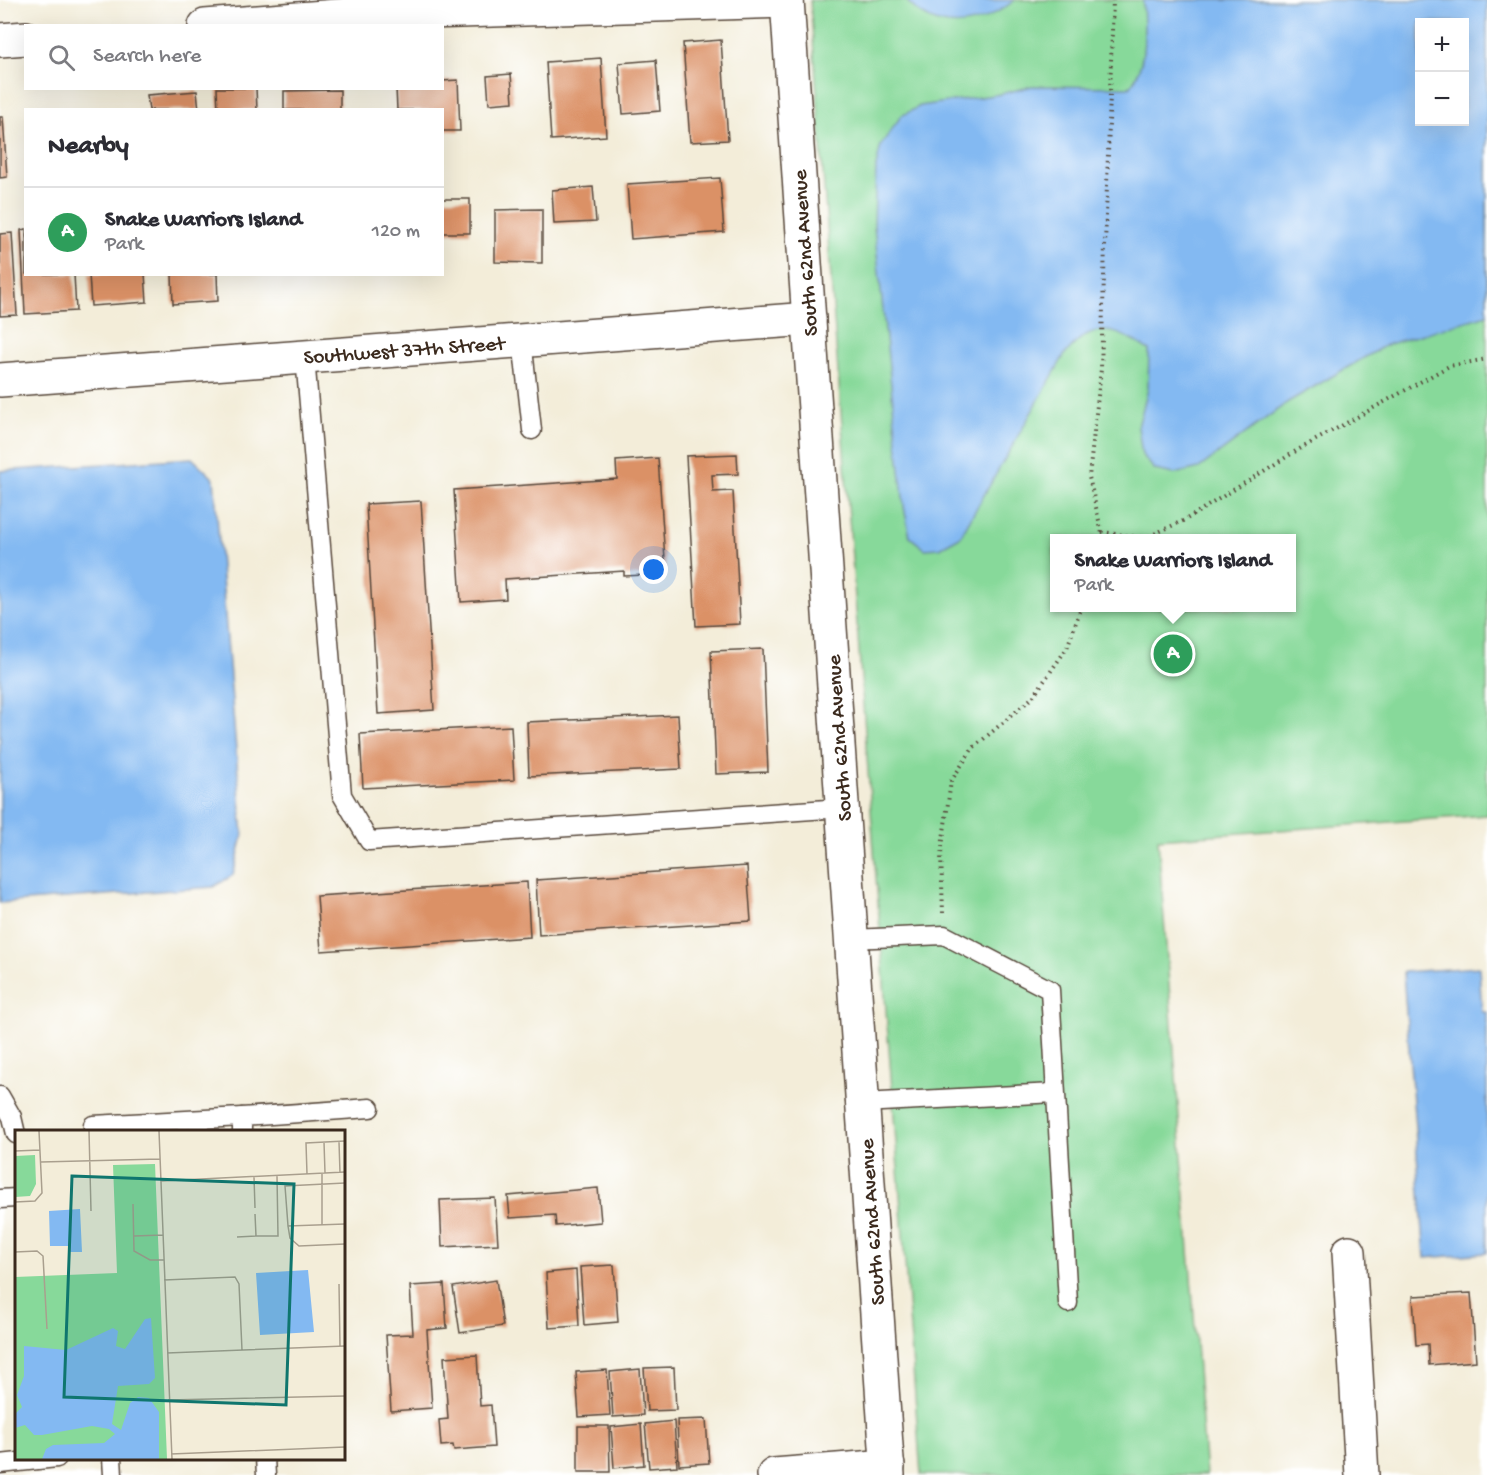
<!DOCTYPE html>
<html lang="en">
<head>
<meta charset="utf-8">
<style>
  :root { --surface:#fff; --page:#f7f7f7; --text:#2b2b33; --muted:#7c7c81; --line:#e1e1e2; --accent:#1f6fb2 }
  body { margin:0; font-family:"Gochi Hand",sans-serif; background:var(--page); color:var(--text) }
  .controls { position:absolute; right:18px; top:18px; display:grid; overflow:hidden; border-radius:0px; box-shadow:0 6px 24px #0002 }
  .controls button { width:54px; height:54px; display:grid; place-items:center; padding:0; border:0; border-bottom:2px solid var(--line); background:var(--surface); color:var(--text); font:30px sans-serif }
  .you { position:absolute; left:654px; top:570px; width:21px; height:21px; margin:-15px; border:4px solid #fff; border-radius:50%; background:#1a73e8; box-shadow:0 0 0 9px #1a73e833 }
  .badge { display:grid; place-items:center; width:39px; height:39px; border-radius:50%; background:var(--accent); color:#fff; font-size:20px; font-weight:700 }
  .pin { position:absolute; translate:-50% -50%; border:3px solid #fff; box-shadow:0 2px 6px #0006 }
  .popup { position:absolute; left:1050px; top:534px; width:246px; height:78px; box-sizing:border-box; display:grid; place-content:center; border-radius:0px; background:var(--surface); filter:drop-shadow(0 2px 4px #0005); font-size:20px; white-space:nowrap; color:var(--muted) }
  .popup b { font-size:22px; color:var(--text) }
  .popup::after { content:''; position:absolute; left:50%; top:100%; margin-left:-12px; border:12px solid transparent; border-top-color:var(--surface) }
  .list { margin:0; padding:0; list-style:none }
  h2 { display:flex; justify-content:space-between; align-items:center; height:78px; margin:0; padding:0 24px; font-size:26px }
  h2 small { font-size:20px; font-weight:400; color:var(--muted) }
  .list li { display:grid; grid-template-columns:39px 1fr auto; gap:18px; align-items:center; box-sizing:border-box; height:90px; padding:0 24px; border-top:2px solid var(--line) }
  .list b { display:block; font-size:22px; white-space:nowrap }
  .list p { margin:0; font-size:20px; white-space:nowrap; color:var(--muted) }
  .list em { font-size:20px; font-style:normal; color:var(--muted) }
  .icon { flex:none; width:33px; height:33px; fill:none; stroke:currentColor; stroke-width:2; stroke-linecap:round; stroke-linejoin:round }
  .map { position:relative; flex:none; width:1487px; height:1475px; overflow:hidden }
  .search { position:absolute; background:var(--surface); box-shadow:0 6px 24px #0002; left:24px; top:24px; width:420px; height:66px; display:flex; align-items:center; gap:15px; box-sizing:border-box; padding:0 21px; border-radius:0px; color:var(--muted); font-size:22px }
  .panel { position:absolute; background:var(--surface); box-shadow:0 6px 24px #0002; left:24px; top:108px; width:420px; height:168px; border-radius:0px }
  .map>svg:first-child { display:block }
  .green { fill:#87d99a; stroke:#61825c; stroke-width:1.5; fill-rule:evenodd }
  .water { fill:#83b9f2; stroke:#5f7288; stroke-width:1.5; fill-rule:evenodd }
  .building { fill:#db9166 }
  .lines { fill:none; stroke-linecap:round; stroke-linejoin:round }
  .service-casing { stroke:#57473a; stroke-width:21 }
  .minor-casing { stroke:#57473a; stroke-width:36 }
  .tertiary-casing { stroke:#57473a; stroke-width:36 }
  .path { stroke:#57473a; stroke-width:4; stroke-dasharray:1.5 4.5; stroke-linecap:butt }
  .service { stroke:#fff; stroke-width:18 }
  .minor { stroke:#fff; stroke-width:33 }
  .tertiary { stroke:#fff; stroke-width:33 }
  .labels { text-anchor:middle; stroke-width:6; stroke-linejoin:round; paint-order:stroke }
  .street-label { font-size:21px; fill:#3b2a1e; stroke:#fff }
  .inset-road { fill:none; stroke:#a99f8e; stroke-width:1.5 }
  .view { fill:#0f766e; fill-opacity:0.15; stroke:#0f766e; stroke-width:3 }
  .inset-edge { fill:none; stroke:#3b2a1e; stroke-width:3 }
</style>
</head>
<body>
<div class="map">
<svg width="1487" height="1475" viewBox="0 0 1487 1475">
  <rect width="100%" height="100%" fill="#fff"/>
  <filter id="ink" filterUnits="userSpaceOnUse"><feTurbulence type="fractalNoise" baseFrequency=".0167" numOctaves="2"/><feDisplacementMap in="SourceGraphic" scale="12" xChannelSelector="R" yChannelSelector="G"/><feConvolveMatrix kernelMatrix="1 2 1 2 8 2 1 2 1" color-interpolation-filters="sRGB"/></filter>
  <filter id="wash" filterUnits="userSpaceOnUse"><feTurbulence type="fractalNoise" baseFrequency=".008" numOctaves="4" result="noise"/><feDisplacementMap in="SourceGraphic" scale="24" xChannelSelector="R" yChannelSelector="G"/><feGaussianBlur stdDeviation="1.35" result="paint"/><feColorMatrix in="noise" values="0 0 0 0 0 0 0 0 0 0 0 0 0 0 0 0 0 1.4 0 .05"/><feComposite in="paint" operator="in"/></filter>
  <g filter="url(#wash)">
    <rect width="100%" height="100%" fill="#f3edd9"/>
    <path class="green" d="M810,0H1487V815L1158,839L1206,1475H921ZM1420,22H1464V122H1420ZM1054,538H1292V608H1054Z"/>
    <g class="water">
      <path d="M906,0H1015C979,28 939,37 906,0Z"/>
      <path d="M1143,0H1487V315L1386,345L1288,402L1199,468L1174,474L1155,470L1142,455L1138,427L1148,389L1149,350C1131,339 1108,323 1086,335C1078,339 1071,348 1065,354L960,537L940,548L925,549L910,537L904,507L874,226L876,167L881,145L901,116L920,106L1001,94L1032,86L1130,87C1148,64 1144,28 1143,0ZM1420,22H1464V122H1420Z"/>
      <polygon points="192,458 214,479 243,836 233,875 213,887 0,903 0,471"/>
      <polygon points="1479,967 1482,1012 1487,1012 1487,1253 1425,1258 1403,972"/>
    </g>
    <g id="blocks">
      <g class="building">
        <polygon points="721,40 728,140 690,142 683,43"/>
        <polygon points="601,58 606,136 551,140 546,62"/>
        <polygon points="656,60 660,111 623,114 619,63"/>
        <polygon points="511,74 513,102 489,104 487,76"/>
        <polygon points="458,80 460,131 442,131 442,110 397,110 396,88 442,88 442,81"/>
        <polygon points="217,88 256,88 257,110 218,110"/>
        <polygon points="340,90 340,110 284,110 284,91"/>
        <polygon points="197,91 199,110 149,110 147,95"/>
        <polygon points="0,117 3,117 7,177 0,178"/>
        <polygon points="720,178 724,232 631,239 627,184"/>
        <polygon points="593,187 596,222 554,224 552,190"/>
        <rect x="442" y="199" width="28" height="34"/>
        <polygon points="542,209 542,263 495,262 495,210"/>
        <polygon points="26,229 26,274 74,274 76,311 25,314 21,230"/>
        <polygon points="12,233 17,315 0,316 0,234"/>
        <polygon points="89,274 145,274 147,302 91,306"/>
        <polygon points="172,274 217,274 218,301 173,304"/>
        <polygon points="737,454 738,474 712,475 713,492 733,491 740,624 696,626 686,456"/>
        <polygon points="658,458 666,574 624,576 624,571 505,579 506,599 461,602 454,490 617,479 616,461"/>
        <polygon points="421,501 434,710 378,714 366,504"/>
        <polygon points="763,649 768,772 716,774 711,651"/>
        <polygon points="678,715 681,769 529,776 527,722"/>
        <polygon points="511,726 514,780 363,788 360,734"/>
        <polygon points="747,866 751,921 539,935 536,880"/>
        <polygon points="527,882 530,937 321,951 317,896"/>
        <polygon points="598,1188 601,1222 556,1226 555,1215 510,1218 508,1196"/>
        <polygon points="495,1198 498,1244 442,1247 440,1200"/>
        <polygon points="614,1265 618,1322 584,1325 580,1267"/>
        <polygon points="576,1270 579,1326 549,1328 546,1273"/>
        <polygon points="496,1280 503,1326 460,1333 453,1287"/>
        <polygon points="444,1284 447,1328 427,1330 432,1408 391,1411 386,1335 413,1334 410,1286"/>
        <polygon points="1471,1293 1476,1361 1429,1365 1428,1344 1416,1345 1413,1296"/>
        <polygon points="477,1355 480,1406 491,1405 494,1447 454,1450 453,1445 441,1446 439,1420 448,1419 444,1357"/>
        <polygon points="674,1367 676,1410 647,1411 644,1368"/>
        <polygon points="640,1369 643,1415 613,1417 610,1372"/>
        <polygon points="607,1370 610,1415 579,1417 576,1372"/>
        <polygon points="706,1419 709,1463 679,1465 677,1420"/>
        <polygon points="674,1421 677,1466 649,1468 645,1424"/>
        <polygon points="641,1424 644,1465 614,1468 611,1427"/>
        <polygon points="578,1426 609,1426 610,1472 578,1472"/>
      </g>
    </g>
  </g>
  <g filter="url(#ink)">
    <use href="#blocks" fill-opacity="0" stroke="#57473a" stroke-width="1.5"/>
    <g class="lines">
      <g class="service-casing">
        <g id="service">
          <polyline points="522,340 532,430"/>
          <polyline points="305,357 342,795 369,841 842,808"/>
          <polyline points="851,939 944,935 1050,990 1068,1303"/>
          <polyline points="0,1096 12,1117 16,1134"/>
          <polyline points="862,1103 1055,1093"/>
          <polyline points="93,1132 93,1125 242,1117"/>
          <polyline points="242,1132 242,1117 370,1108"/>
          <polyline points="0,1199 16,1198"/>
          <polyline points="112,1458 113,1475"/>
          <polyline points="265,1458 266,1475"/>
          <polyline points="0,1464 57,1458"/>
        </g>
      </g>
      <g class="minor-casing">
        <g id="minor">
          <polyline points="205,26 364,14 787,1"/>
          <polyline points="0,40 26,38"/>
          <polyline points="0,380 809,319"/>
          <polyline points="1349,1252 1362,1475"/>
          <polyline points="774,1475 888,1466"/>
        </g>
      </g>
      <g class="tertiary-casing">
        <polyline id="tertiary" points="787,0 888,1475"/>
      </g>
      <g class="path">
        <polyline points="1102,532 1145,538 1185,520 1296,451 1449,366 1487,359"/>
        <polyline points="1103,538 1089,477 1101,369 1113,0"/>
        <polyline points="943,913 941,854 951,781 973,748 1033,697 1067,648 1081,608"/>
      </g>
      <use href="#service" class="service"/>
      <use href="#minor" class="minor"/>
      <use href="#tertiary" class="tertiary"/>
    </g>
  </g>
  <g class="labels">
    <g class="street-label">
      <text transform="translate(804 253) rotate(-94)" y="7">South 62nd Avenue</text>
      <text transform="translate(404 349) rotate(-4)" y="7">Southwest 37th Street</text>
      <text transform="translate(838 738) rotate(-94)" y="7">South 62nd Avenue</text>
      <text transform="translate(871 1222) rotate(-94)" y="7">South 62nd Avenue</text>
    </g>
  </g>
  <g transform="translate(15 1130)">
    <rect width="330" height="330" fill="#f3edd9"/>
    <path d="M20,25L21,54L15,66L0,67V26ZM140,34L152,329H0V147L102,143L98,35Z" fill="#87d99a"/>
    <path d="M65,79L67,122H55V116H35L34,81ZM293,140L299,202L245,205L241,143ZM136,188L140,248L134,254L103,256L97,294L106,300L115,273L123,267L134,268L144,282V329H27L31,319L38,315L89,313L100,304L94,299L77,296L27,305H19L10,295L0,298V284L7,277L2,265L9,246V216L51,220L98,198L103,201L101,216L110,219L130,189Z" fill="#83b9f2"/>
    <path class="inset-road" d="M74,1L76,81M144,1L157,329M309,12L310,43M324,12L325,43M0,21L25,20M26,32L145,29M292,44L291,13L330,11M307,44V95M239,47L240,78M146,51L330,42M330,53L270,56L273,96L330,94M0,72L20,71L27,63L24,1M118,74L119,121L135,130H149M273,96L275,108L284,116L330,114M119,106L148,105M241,106H263L262,46M222,107L241,106L240,84M0,122L22,121L28,126L32,199M149,150L220,147L224,154L227,220M324,154L325,216M152,223L330,216M153,270L330,266M156,324L330,317"/>
    <path class="view" d="M57,46L279,54L271,275L49,267Z"/>
    <rect width="330" height="330" class="inset-edge"/>
  </g>
</svg>
<div class="controls">
<button>+</button>
<button>−</button>
</div>
<div class="you"></div>
<div class="pin badge" style="left:1173px;top:654px;background:#2e9e5b">A</div>
<div class="popup"><b>Snake Warriors Island</b>Park</div>
<div class="search"><svg class="icon" aria-label="search" viewBox="0 0 24 24"><circle cx="10" cy="10" r="6"/><path d="M15 15l6 6"/></svg>Search here</div>
<section class="panel">
<h2>Nearby<small></small></h2>
<ul class="list">
<li><span class="badge" style="background:#2e9e5b">A</span><div><b>Snake Warriors Island</b><p>Park</p></div><em>120 m</em></li>
</ul>
</section>
</div>
</body>
</html>
